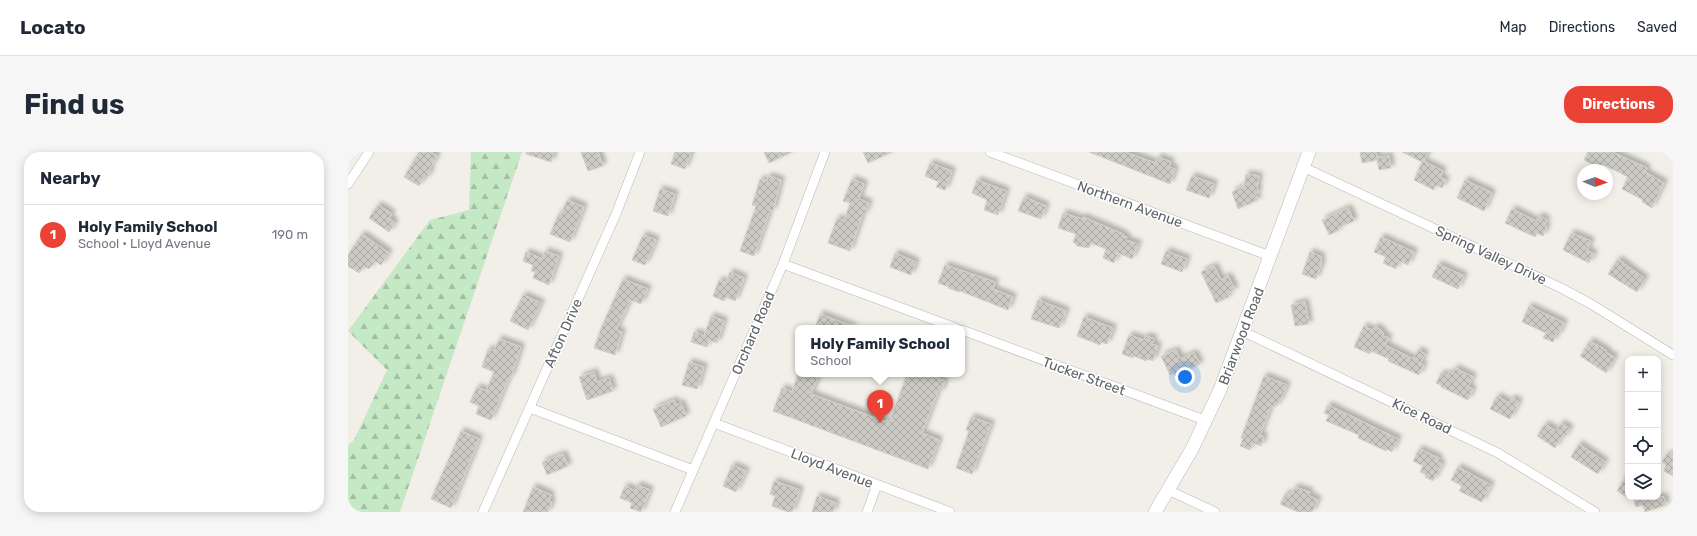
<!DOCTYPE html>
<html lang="en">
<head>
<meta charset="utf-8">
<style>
  :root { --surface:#fff; --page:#f6f6f7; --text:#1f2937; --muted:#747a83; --line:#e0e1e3; --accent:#ea4335 }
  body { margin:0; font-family:Rubik,sans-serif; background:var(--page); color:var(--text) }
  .controls { position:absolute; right:12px; bottom:12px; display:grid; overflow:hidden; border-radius:8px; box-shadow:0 2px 10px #0003 }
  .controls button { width:36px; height:36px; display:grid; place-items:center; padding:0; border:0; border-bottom:1px solid var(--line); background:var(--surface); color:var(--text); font:20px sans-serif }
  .compass { position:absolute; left:1229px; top:12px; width:36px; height:36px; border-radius:50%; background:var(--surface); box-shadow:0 2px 10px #0003; rotate:92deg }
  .you { position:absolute; left:837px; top:225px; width:14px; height:14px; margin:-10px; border:3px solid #fff; border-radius:50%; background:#1a73e8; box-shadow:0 0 0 6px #1a73e833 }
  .badge { display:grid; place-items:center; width:26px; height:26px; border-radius:50%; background:var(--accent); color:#fff; font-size:13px; font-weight:700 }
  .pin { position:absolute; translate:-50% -33px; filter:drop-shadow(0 1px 2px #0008) }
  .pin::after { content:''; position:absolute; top:21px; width:14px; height:12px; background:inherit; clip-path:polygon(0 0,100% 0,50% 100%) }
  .popup { position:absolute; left:447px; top:173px; width:170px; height:52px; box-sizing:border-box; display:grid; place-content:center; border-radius:8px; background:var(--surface); filter:drop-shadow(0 1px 3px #0005); font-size:13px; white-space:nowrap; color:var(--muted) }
  .popup b { font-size:15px; color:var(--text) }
  .popup::after { content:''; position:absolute; left:50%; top:100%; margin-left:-8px; border:8px solid transparent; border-top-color:var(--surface) }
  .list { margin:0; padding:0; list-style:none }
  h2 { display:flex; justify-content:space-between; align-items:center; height:52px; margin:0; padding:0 16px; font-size:17px }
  h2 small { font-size:13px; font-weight:400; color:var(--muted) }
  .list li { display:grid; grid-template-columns:26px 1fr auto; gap:12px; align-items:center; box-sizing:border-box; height:60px; padding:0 16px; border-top:1px solid var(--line) }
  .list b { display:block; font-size:15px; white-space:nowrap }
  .list p { margin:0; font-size:13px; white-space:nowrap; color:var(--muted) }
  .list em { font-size:13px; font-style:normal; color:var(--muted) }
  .icon { flex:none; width:22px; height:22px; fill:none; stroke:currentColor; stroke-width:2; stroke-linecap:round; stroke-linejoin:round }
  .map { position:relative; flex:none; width:1325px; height:360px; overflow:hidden; border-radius:16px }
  header { display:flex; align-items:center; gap:24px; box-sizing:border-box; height:56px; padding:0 20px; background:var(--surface); border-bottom:1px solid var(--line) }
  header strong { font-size:19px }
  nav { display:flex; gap:22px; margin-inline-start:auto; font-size:14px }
  .intro { display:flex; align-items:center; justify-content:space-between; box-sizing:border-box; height:96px; padding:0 24px }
  h1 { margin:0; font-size:28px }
  .button { padding:10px 18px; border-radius:16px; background:var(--accent); color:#fff; font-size:14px; font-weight:700 }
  main { display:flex; gap:24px; padding:0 24px }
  aside { flex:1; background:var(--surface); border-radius:16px; box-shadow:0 2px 10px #0003 }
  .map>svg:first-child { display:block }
  .forest { fill:url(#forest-firs) }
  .building { fill:url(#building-cross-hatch); stroke:#d6d1c6; filter:url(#shadow) }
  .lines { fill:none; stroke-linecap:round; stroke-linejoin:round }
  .street-casing { stroke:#b5b8bc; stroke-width:10 }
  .secondary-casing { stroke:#b6babf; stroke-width:14 }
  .street { stroke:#fff; stroke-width:9 }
  .secondary { stroke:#fff; stroke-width:13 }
  .labels { text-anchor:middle; stroke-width:3; stroke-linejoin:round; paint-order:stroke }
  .street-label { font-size:14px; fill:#5f6368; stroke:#fff }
</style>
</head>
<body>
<header>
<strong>Locato</strong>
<nav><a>Map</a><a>Directions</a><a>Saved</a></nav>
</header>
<div class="intro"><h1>Find us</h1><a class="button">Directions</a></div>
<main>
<aside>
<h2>Nearby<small></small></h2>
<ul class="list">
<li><span class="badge">1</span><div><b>Holy Family School</b><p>School · Lloyd Avenue</p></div><em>190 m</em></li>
</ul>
</aside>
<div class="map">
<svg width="1325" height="360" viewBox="0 0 1325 360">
  <defs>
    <pattern id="forest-firs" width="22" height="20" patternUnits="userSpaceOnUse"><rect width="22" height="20" fill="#c5e8c5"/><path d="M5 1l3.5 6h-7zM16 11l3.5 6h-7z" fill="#a3c0a4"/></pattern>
    <pattern id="building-cross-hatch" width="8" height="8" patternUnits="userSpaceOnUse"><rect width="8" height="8" fill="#cccac5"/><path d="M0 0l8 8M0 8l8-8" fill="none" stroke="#a9a8a4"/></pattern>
    <filter id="shadow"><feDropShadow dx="3.5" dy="-3.5" stdDeviation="2" flood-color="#0004"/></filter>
  </defs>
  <rect width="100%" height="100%" fill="#f1efe8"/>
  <polygon class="forest" points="123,0 174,0 52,360 0,360 0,293 6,288 39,218 0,179 82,68 121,58"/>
  <g class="building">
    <polygon points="71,0 83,0 89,4 81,18 83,19 78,27 76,25 71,34 56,25"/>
    <polygon points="178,0 206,0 203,10 178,2"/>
    <polygon points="233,0 250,0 255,14 240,19"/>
    <polygon points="327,0 343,0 337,17 323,12"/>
    <polygon points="416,0 444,0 421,11"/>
    <polygon points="515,0 544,0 520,11"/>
    <polygon points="741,0 777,0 807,11 810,5 823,10 821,15 827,17 822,32"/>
    <polygon points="1012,0 1028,0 1029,6 1041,4 1043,16 1031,18 1029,8 1014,11"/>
    <polygon points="1054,0 1080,0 1075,9 1095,19 1092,25 1098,28 1094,36 1088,33 1086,38 1066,28 1074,10"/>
    <polygon points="1240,0 1264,0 1299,16 1297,20 1316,31 1304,56 1294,50 1295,48 1274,37 1280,25 1256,13 1254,17 1236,8"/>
    <polygon points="582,11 604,19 597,38 588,35 591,30 577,24"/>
    <polygon points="898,22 911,24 909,36 911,40 907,42 910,48 890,57 884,40 896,34"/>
    <polygon points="420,24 433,28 425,59 422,58 406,104 392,99 408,54 404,53 412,27 419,29"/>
    <polygon points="844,24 866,32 861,46 838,38"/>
    <polygon points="504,27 516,32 511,47 521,51 517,62 515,61 502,99 480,91 489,66 496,69 502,51 495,49"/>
    <polygon points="629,28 658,39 650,63 636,58 639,48 624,41"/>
    <polygon points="1117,28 1144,41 1136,59 1109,46"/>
    <polygon points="312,37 327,42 320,64 305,59"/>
    <polygon points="676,45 698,54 693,67 670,59"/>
    <polygon points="219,48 236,55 222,90 202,82 211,61 213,62"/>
    <polygon points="30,53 44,62 41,66 47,71 41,80 21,66"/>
    <polygon points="1000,56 1006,69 990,76 991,78 981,83 974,68"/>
    <polygon points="1164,57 1188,69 1191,64 1199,68 1196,74 1199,75 1195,84 1189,81 1187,85 1157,71"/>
    <polygon points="715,61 734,67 735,65 775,82 775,84 779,85 778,88 790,92 784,107 770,101 766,111 755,106 758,97 743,91 741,96 729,94 725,90 728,82 710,76"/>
    <polygon points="1223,81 1243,89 1239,98 1246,102 1241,111 1215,98"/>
    <polygon points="14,82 41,101 33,113 27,109 21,117 16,114 11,121 0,114 0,103"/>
    <polygon points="295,83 308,88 297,113 284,108"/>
    <polygon points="1033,85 1066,100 1060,113 1051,109 1048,117 1035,111 1038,105 1026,100"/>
    <polygon points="197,99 211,104 201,133 185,126 187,120 183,119 185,113 175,109 178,100 194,107"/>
    <polygon points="818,99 839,107 834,120 813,112"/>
    <polygon points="962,100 974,105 972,110 974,110 968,127 954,122"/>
    <polygon points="547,101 568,110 563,123 542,115"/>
    <polygon points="1270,107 1297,127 1289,140 1260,122"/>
    <polygon points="1090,112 1116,124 1110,137 1084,125"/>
    <polygon points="597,113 647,130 645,137 665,145 660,158 612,139 611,140 600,136 601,135 590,131"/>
    <polygon points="866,114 873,128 880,124 887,138 879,141 881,145 868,151 853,120"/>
    <polygon points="382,120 396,126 387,149 378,145 376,149 365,144 371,128 378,131"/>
    <polygon points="275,127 300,137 293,152 282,148 268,178 274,180 267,203 246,196 254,174"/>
    <polygon points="175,143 193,151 180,178 162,169"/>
    <polygon points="690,148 718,159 711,176 683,167"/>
    <polygon points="957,150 961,172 947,174 943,153"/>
    <polygon points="1181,154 1216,171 1210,184 1208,183 1205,190 1195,186 1198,181 1174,170"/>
    <polygon points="472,162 506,175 506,176 467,176"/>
    <polygon points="363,164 376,169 369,191 361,188 359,195 343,190 346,180 356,184"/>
    <polygon points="736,165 765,176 759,192 753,190 752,193 729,184"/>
    <polygon points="1016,174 1023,178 1028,175 1034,179 1036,184 1041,186 1037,193 1065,207 1070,198 1077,202 1072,212 1076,213 1071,223 1040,209 1041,207 1023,199 1022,202 1006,195"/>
    <polygon points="781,183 796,188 798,184 806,187 804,192 810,194 805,209 800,207 798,209 786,204 785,206 774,202"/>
    <polygon points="151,187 173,195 163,225 161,225 143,268 128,262 131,254 122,250 129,235 138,239 146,220 134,215 140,197 146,199"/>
    <polygon points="1242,189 1259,199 1258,200 1267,206 1258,221 1232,204"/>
    <polygon points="828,198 832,207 846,201 852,212 831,223 827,224 826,221 822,223 813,204"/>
    <polygon points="341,210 356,215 349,237 334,233"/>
    <polygon points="1107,216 1125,225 1120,235 1125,237 1120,248 1093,235 1093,233 1088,231 1093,221 1099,224 1101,220 1104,222"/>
    <polygon points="246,220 249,230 261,226 265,239 239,248 231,225"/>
    <polygon points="450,222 471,222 463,242 538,270 539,268 542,269 559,222 579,222 597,229 593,240 590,239 574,281 591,288 580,317 425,259 434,236 444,240"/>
    <polygon points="916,224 939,233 932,249 931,249 928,255 923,253 912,283 916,285 913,294 905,291 902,298 892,294 895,287 893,286"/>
    <polygon points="1149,244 1161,251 1164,246 1171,250 1162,267 1142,257"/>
    <polygon points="326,248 328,253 333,251 338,264 313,275 305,257"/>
    <polygon points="980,253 1050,287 1044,300 1039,297 1038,299 1010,286 1011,283 978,269 981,263 976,261"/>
    <polygon points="623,265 643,272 624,322 608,316 621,279 618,278"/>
    <polygon points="1213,271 1222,277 1216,286 1214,285 1207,296 1189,284 1197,272 1208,279"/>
    <polygon points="113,279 131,287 103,356 83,347"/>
    <polygon points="1231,292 1257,310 1250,322 1223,305"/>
    <polygon points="1071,297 1091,306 1089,310 1094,312 1085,329 1077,325 1078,323 1072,320 1075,314 1065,309"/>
    <polygon points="1325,299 1325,324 1316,319 1318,312 1314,310 1319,302 1322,304"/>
    <polygon points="215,302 220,314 199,323 194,310"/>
    <polygon points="384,313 398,319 388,340 375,334"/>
    <polygon points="1110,315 1143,333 1134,350 1111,339 1114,334 1103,328"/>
    <polygon points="1280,321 1280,346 1269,339"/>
    <polygon points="426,329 452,338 444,360 440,360 424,354 427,344 422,342"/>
    <polygon points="289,333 302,338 293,360 282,356 284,351 272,346 277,334 287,339"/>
    <polygon points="185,335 203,343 201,349 204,350 200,360 175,360"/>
    <polygon points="947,335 962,340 960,343 970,348 964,360 950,360 932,352 938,341 942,343"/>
    <polygon points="469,344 488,351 485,360 464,360"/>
    <polygon points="1285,345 1316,345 1318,353 1297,360 1295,353 1288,355"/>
  </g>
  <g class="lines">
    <g class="street-casing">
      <g id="street">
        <polyline points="642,0 922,104"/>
        <polyline points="955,15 1213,136 1243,152 1325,203"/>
        <polyline points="0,32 21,0"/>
        <polyline points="435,112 608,176"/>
        <polyline points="614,178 859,269"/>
        <polyline points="894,179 1150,301 1247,360"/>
        <polyline points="182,256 345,318"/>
        <polyline points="366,271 602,360"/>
        <polyline points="820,338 867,360"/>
        <polyline points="135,360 268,62 292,0"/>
        <polyline points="327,360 435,112 477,0"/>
        <polyline points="519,360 529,333"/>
      </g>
    </g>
    <g class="secondary-casing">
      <polyline id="secondary" points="807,360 844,297 872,238 961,0"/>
    </g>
    <use href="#street" class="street"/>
    <use href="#secondary" class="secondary"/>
  </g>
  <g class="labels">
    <g class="street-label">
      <text transform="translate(782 52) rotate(20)" y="5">Northern Avenue</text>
      <text transform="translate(1143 103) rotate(25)" y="5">Spring Valley Drive</text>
      <text transform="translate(215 181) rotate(-66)" y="5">Afton Drive</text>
      <text transform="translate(405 181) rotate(-67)" y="5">Orchard Road</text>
      <text transform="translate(893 184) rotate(-69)" y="5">Briarwood Road</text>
      <text transform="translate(736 224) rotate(20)" y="5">Tucker Street</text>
      <text transform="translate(1074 264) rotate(26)" y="5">Kice Road</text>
      <text transform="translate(484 316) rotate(21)" y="5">Lloyd Avenue</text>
    </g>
  </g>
</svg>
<div class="controls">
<button>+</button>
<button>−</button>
<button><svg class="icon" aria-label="locate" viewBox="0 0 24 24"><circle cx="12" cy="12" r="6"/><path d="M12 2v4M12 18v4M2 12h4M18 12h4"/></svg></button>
<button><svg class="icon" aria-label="layers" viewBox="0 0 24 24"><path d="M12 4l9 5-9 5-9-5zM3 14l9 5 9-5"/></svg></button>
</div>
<svg class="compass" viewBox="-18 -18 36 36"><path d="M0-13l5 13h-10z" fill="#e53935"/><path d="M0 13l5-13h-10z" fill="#747a83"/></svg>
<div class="you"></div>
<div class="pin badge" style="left:532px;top:271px">1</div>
<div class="popup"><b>Holy Family School</b>School</div>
</div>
</main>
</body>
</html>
